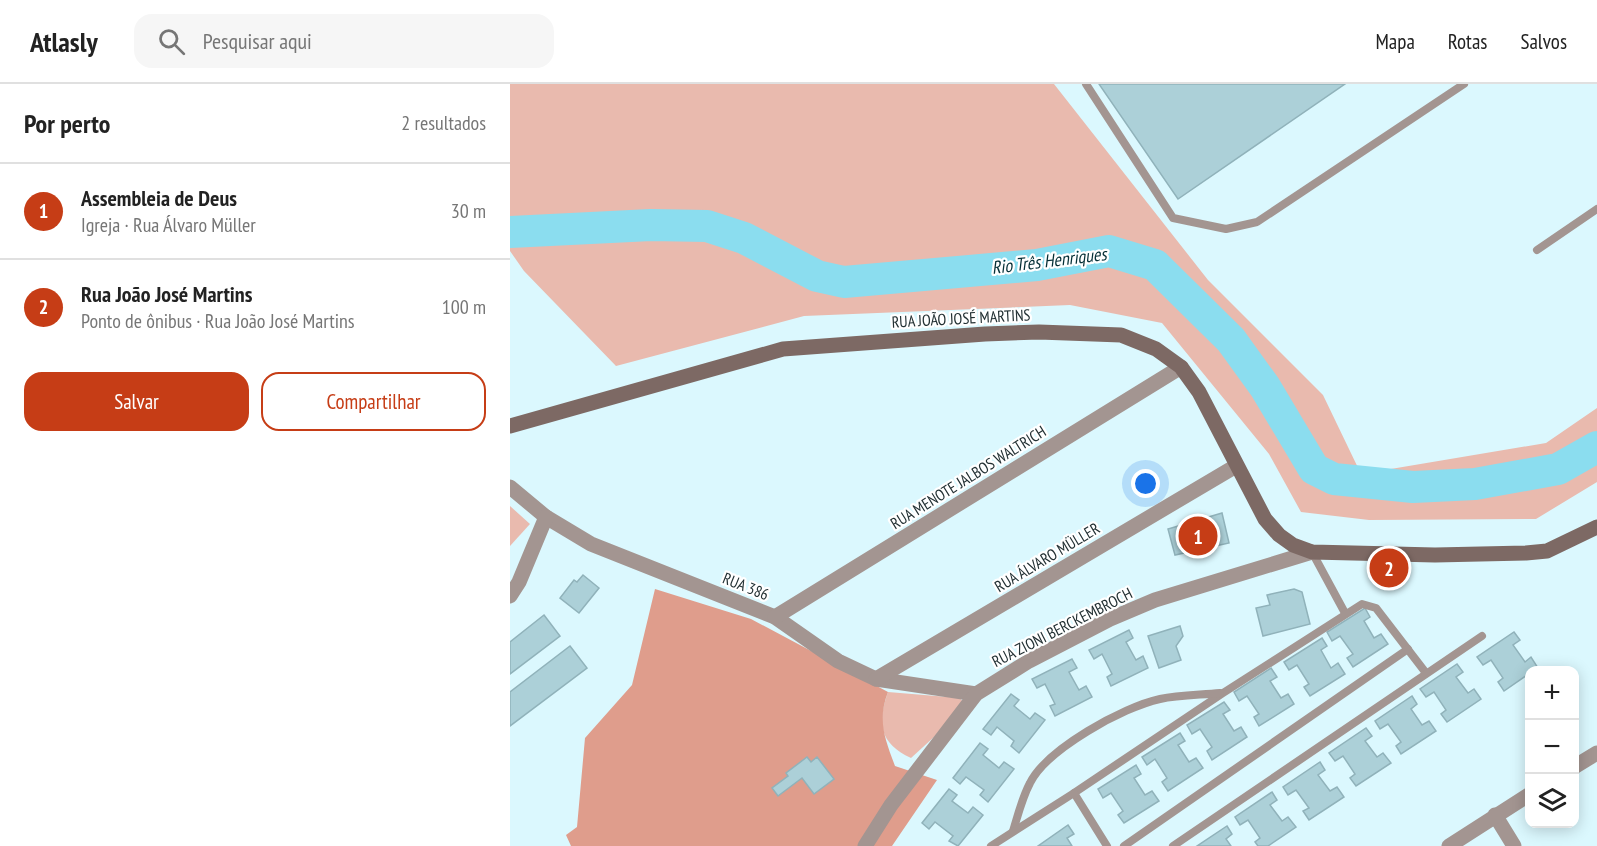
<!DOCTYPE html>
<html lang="pt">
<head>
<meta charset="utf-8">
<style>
  :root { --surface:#fff; --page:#f6f6f6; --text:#222; --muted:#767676; --line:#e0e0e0; --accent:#c63d16 }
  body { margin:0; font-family:"PT Sans Narrow",sans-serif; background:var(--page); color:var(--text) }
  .controls { position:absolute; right:18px; bottom:18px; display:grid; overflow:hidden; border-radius:12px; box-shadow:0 3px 15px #0003 }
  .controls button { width:54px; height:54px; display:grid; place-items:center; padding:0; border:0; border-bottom:2px solid var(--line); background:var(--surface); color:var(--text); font:30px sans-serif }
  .you { position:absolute; left:636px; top:400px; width:21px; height:21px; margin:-15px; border:4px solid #fff; border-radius:50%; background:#1a73e8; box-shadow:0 0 0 9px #1a73e833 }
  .badge { display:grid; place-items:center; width:39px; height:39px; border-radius:50%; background:var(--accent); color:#fff; font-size:20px; font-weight:700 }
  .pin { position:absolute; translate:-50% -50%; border:3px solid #fff; box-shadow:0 2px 6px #0006 }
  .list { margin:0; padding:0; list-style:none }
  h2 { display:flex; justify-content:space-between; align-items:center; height:78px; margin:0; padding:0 24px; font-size:26px }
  h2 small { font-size:20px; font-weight:400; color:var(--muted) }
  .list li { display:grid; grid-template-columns:39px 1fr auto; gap:18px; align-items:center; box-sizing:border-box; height:96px; padding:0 24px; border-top:2px solid var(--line) }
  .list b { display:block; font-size:22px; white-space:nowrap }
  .list p { margin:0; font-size:20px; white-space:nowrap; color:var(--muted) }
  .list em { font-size:20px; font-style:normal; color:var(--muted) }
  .actions { display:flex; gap:12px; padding:18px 24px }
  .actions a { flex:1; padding:14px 0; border:2px solid var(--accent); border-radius:18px; text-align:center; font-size:21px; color:var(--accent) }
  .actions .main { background:var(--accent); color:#fff }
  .icon { flex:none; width:33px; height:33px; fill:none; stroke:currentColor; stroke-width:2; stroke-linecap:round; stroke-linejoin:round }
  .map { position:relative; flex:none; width:1087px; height:762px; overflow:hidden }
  header { display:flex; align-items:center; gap:36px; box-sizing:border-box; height:84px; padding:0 30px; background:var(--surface); border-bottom:2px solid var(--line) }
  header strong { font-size:28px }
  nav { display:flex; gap:33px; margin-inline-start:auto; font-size:21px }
  .search { width:420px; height:54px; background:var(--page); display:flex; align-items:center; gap:15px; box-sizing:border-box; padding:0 21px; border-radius:18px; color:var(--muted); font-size:22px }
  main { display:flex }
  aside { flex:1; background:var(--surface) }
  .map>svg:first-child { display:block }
  .green { fill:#e9baae }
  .forest { fill:#df9d8c }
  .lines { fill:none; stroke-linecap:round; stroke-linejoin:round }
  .river { stroke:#8bddef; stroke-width:32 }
  .building { fill:#acd0d8; stroke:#90b2ba; stroke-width:1.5 }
  .service { stroke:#a39591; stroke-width:8 }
  .minor { stroke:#a39591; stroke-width:15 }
  .secondary { stroke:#7d6964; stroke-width:15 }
  .labels { text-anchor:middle; stroke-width:4.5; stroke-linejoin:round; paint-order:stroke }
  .street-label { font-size:16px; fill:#223033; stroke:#fff }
  .water-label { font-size:18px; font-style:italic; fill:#052f36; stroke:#fff }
</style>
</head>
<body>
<header>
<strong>Atlasly</strong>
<div class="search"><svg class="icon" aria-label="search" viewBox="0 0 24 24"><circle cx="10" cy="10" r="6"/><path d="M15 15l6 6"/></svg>Pesquisar aqui</div>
<nav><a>Mapa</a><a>Rotas</a><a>Salvos</a></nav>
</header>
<main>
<aside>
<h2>Por perto<small>2 resultados</small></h2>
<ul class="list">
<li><span class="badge">1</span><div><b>Assembleia de Deus</b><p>Igreja · Rua Álvaro Müller</p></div><em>30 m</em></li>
<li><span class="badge">2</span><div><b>Rua João José Martins</b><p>Ponto de ônibus · Rua João José Martins</p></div><em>100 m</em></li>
</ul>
<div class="actions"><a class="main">Salvar</a><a>Compartilhar</a></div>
</aside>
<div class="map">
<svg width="1087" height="762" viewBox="0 0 1087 762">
  <rect width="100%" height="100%" fill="#dbf8fe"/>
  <g class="green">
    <polygon points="0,0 544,0 698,196 813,311 851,390 1036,359 1087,324 1087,398 1026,435 859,436 791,428 759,370 652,239 560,221 294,232 106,282 14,187 0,167"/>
    <polygon points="0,422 20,440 0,462"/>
    <path d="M378,608L450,614L453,618L424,653L401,674C369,659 367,639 378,608Z"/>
  </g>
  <path class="forest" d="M145,505L241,535L378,608C367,636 375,655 385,682L427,696L382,762H61L56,751L67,743L75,654L122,601Z"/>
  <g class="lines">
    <polyline class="river" points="0,148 141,141 197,142 234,154 307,192 334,198 527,181 599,167 645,181 721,256 755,303 804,385 824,395 903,403 965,400 1048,385 1087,363"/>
  </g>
  <g class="building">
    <polygon points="589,0 835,0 668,115"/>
    <polygon points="712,429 719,459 665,471 658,445"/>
    <polygon points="73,491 89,504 69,529 50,514 64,496 67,498"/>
    <polygon points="784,505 792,508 800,540 753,552 746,524 760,521 757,511"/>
    <polygon points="855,524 860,533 854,537 864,554 871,550 878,560 843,583 837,574 843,570 830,552 822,557 817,548"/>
    <polygon points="34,531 50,552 0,590 0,558"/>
    <polygon points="670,542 673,552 666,562 671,576 649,584 638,552"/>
    <polygon points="619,546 623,554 616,558 626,576 633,572 638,584 601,602 597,593 602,590 592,570 584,575 579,566"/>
    <polygon points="1004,548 1010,556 1003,561 1015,578 1021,573 1028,584 1020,586 1020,589 994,607 988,598 993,594 981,576 973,581 967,573"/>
    <polygon points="812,554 817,562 811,566 821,584 828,579 835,590 800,612 794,603 799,600 787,581 779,586 774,578"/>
    <polygon points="60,562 77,584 0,642 0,608"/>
    <polygon points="562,575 567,584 559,588 569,606 576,602 582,613 545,632 540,622 545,620 535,600 527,604 522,595"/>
    <polygon points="947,580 953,588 946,593 958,609 964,605 971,615 937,638 931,630 936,626 924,608 916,613 910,605"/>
    <polygon points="761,584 767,593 760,597 771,614 778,610 784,620 749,642 744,633 749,630 737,612 729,617 724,608"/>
    <polygon points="501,610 509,616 504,622 520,635 525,629 535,636 509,669 501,662 504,657 487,643 481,651 473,645"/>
    <polygon points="902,612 907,620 901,625 912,641 919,637 926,647 891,670 886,662 891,658 878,640 870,645 865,637"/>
    <polygon points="714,618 720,626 713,630 724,647 731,643 737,653 702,676 697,667 702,663 690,645 682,650 677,641"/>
    <polygon points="856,644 862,652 855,657 867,673 873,669 881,679 846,702 840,694 845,690 833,672 825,677 819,669"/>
    <polygon points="670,649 675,657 668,661 679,678 686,674 693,684 658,707 652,698 657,694 645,675 637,681 632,673"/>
    <polygon points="470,659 478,665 473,671 489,684 494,678 504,685 478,718 470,711 474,706 456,693 450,700 443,694"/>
    <polygon points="297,673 301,678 307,673 324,695 304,710 292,694 268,712 262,704 278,692 276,689"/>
    <polygon points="810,678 815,686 808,691 820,707 827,703 834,713 799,736 793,727 799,724 786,706 778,711 773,703"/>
    <polygon points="626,681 631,690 624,694 635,711 642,707 649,717 614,739 608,731 613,727 601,709 593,714 588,705"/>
    <polygon points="439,705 447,711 442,717 458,729 463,723 473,731 448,762 439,757 443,752 425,738 419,745 412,739"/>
    <polygon points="762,708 767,716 760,721 772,737 778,733 786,743 758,762 748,762 745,758 750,754 738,736 730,741 725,733"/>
    <polygon points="558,741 564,750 557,754 562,762 528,762"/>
    <polygon points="717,742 722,750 716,755 721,762 687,762"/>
  </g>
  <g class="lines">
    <g class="service">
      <polyline points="576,0 663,134 716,145 747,138 954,0"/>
      <polyline points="1027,166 1087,125"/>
      <polyline points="802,468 835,529"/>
      <polyline points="564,709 713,609 852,520 866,524 916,589"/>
      <path d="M503,747C508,731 512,714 520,699C537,665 613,623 650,615C669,611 690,611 710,609"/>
      <polyline points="481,762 564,709 597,762"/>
      <polyline points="614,762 898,565"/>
      <polyline points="663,762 972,552"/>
    </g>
    <g class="minor">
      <polyline points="0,403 36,433 81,460 265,533 328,577 366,595 466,610"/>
      <polyline points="0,512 9,498 36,433"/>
      <polyline points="265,533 671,283"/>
      <polyline points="366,595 726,382"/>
      <polyline points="1064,683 1087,669"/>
      <polyline points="985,731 1004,762"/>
      <polyline points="355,762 381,721 466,610 519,577 600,535 645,516 802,468"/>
      <polyline points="939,762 1020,710"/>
    </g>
    <polyline class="secondary" points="0,342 273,265 475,250 529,248 611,251 646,265 671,283 689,308 755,435 769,451 783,461 802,468 925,471 1016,469 1037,467 1087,443"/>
  </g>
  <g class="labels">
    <g class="street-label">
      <text transform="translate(451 234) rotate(-3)" y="6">RUA JOÃO JOSÉ MARTINS</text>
      <text transform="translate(458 393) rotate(-32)" y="6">RUA MENOTE JALBOS WALTRICH</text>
      <text transform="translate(537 473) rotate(-31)" y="6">RUA ÁLVARO MÜLLER</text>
      <text transform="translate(236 502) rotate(22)" y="6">RUA 386</text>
      <text transform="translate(552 543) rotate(-27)" y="6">RUA ZIONI BERCKEMBROCH</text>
    </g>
    <g class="water-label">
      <text transform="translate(539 177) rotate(-7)" y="6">Rio Três Henriques</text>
    </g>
  </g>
</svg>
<div class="controls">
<button>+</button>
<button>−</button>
<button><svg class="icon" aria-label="layers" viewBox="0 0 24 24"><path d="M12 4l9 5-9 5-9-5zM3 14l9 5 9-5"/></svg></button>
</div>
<div class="you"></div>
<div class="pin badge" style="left:688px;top:452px">1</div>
<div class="pin badge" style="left:879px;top:484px">2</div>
</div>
</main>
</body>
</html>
